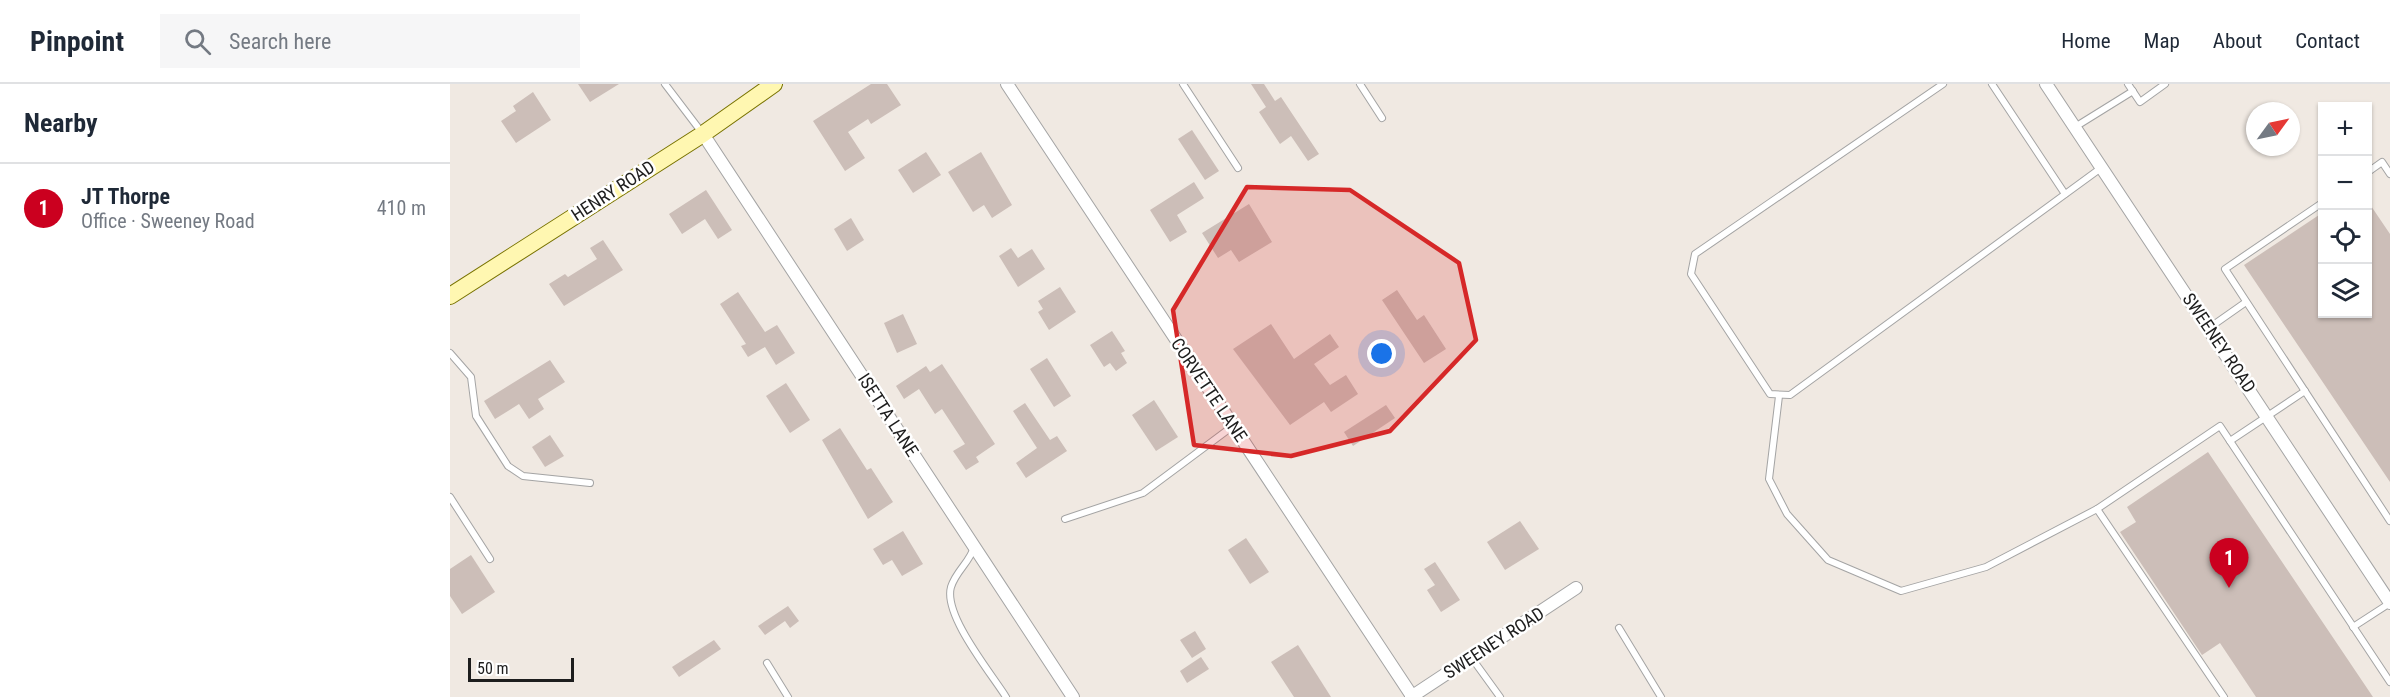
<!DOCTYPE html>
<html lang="en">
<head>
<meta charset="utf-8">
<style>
  :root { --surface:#fff; --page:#f6f6f7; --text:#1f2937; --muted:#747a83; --line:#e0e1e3; --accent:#cb001f }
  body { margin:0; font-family:"Roboto Condensed",sans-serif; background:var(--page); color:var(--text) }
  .controls { position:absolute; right:18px; top:18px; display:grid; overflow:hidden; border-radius:0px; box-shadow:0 2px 4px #0004 }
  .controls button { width:54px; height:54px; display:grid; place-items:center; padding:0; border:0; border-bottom:2px solid var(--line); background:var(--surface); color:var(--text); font:30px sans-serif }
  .compass { position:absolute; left:1796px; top:18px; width:54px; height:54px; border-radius:50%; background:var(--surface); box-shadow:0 2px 4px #0004; rotate:57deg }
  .scale { position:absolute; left:18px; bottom:15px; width:106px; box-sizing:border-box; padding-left:6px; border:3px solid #1d1d1d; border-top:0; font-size:16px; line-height:21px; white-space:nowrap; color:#1d1d1d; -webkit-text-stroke:4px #fff; paint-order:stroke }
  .you { position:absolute; left:932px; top:270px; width:21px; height:21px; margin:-15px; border:4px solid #fff; border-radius:50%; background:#1a73e8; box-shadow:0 0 0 9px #1a73e833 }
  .badge { display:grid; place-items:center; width:39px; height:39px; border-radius:50%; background:var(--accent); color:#fff; font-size:20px; font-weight:700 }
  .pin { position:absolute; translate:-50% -50px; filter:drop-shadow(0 2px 3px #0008) }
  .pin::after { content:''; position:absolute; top:32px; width:21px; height:18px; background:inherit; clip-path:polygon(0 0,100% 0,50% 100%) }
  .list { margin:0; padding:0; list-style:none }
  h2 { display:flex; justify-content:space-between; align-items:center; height:78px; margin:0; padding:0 24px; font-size:26px }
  h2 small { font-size:20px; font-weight:400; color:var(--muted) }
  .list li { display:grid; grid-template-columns:39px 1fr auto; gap:18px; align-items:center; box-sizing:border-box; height:90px; padding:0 24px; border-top:2px solid var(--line) }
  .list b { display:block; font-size:22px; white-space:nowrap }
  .list p { margin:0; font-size:20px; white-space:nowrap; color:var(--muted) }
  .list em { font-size:20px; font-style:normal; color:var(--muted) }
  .icon { flex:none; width:33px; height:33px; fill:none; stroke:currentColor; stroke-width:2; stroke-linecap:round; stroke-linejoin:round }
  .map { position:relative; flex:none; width:1940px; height:613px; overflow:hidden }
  header { display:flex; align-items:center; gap:36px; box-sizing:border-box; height:84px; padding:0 30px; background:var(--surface); border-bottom:2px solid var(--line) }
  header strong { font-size:28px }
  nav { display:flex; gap:33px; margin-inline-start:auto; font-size:21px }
  .search { width:420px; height:54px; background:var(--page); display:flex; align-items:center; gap:15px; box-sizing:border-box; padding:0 21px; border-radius:0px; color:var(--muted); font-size:22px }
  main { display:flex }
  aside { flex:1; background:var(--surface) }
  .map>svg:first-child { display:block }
  .building { fill:#ccbeb8 }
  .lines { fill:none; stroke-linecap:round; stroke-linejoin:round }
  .lane-casing { stroke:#a4a4a4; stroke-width:8 }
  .street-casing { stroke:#a4a4a4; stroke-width:14 }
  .secondary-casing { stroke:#797300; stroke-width:18 }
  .lane { stroke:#fff; stroke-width:6 }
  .street { stroke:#fff; stroke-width:12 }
  .secondary { stroke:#fff7b1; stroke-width:16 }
  .marked { fill:#d62828; fill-opacity:0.2; stroke:#d62828; stroke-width:4.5; stroke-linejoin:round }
  .labels { text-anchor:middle; stroke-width:5; stroke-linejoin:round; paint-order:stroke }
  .street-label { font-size:18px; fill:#1d1d1d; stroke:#fff }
</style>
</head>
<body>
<header>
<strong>Pinpoint</strong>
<div class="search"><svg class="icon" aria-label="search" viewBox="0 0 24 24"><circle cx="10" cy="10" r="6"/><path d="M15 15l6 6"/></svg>Search here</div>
<nav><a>Home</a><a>Map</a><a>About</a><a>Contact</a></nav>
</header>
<main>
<aside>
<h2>Nearby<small></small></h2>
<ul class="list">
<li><span class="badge">1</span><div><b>JT Thorpe</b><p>Office · Sweeney Road</p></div><em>410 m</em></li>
</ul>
</aside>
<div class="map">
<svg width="1940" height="613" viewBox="0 0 1940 613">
  <rect width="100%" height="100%" fill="#f0e9e2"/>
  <g class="building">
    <polygon points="128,0 169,0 140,18"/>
    <polygon points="421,0 437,0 451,21 421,40 418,35 398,48 415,74 395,87 363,37"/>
    <polygon points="801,0 814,0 825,17 831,13 869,70 858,77 841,52 830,60 809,28 816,23"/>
    <polygon points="83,8 101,36 66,59 51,37 66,27 63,22"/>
    <polygon points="742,46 769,87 755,96 728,55"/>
    <polygon points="476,68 491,91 463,109 448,86"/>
    <polygon points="531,68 562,121 542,134 534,121 523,128 498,88"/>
    <polygon points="744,98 754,114 727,131 737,148 720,158 700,126"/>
    <polygon points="256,106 282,146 268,155 255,135 232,150 219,130"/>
    <polygon points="1917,116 1940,150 1940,398 1794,181 1872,129 1872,230 1917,230"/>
    <polygon points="799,120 822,158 789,178 781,166 768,174 752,149"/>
    <polygon points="401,134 414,156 397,167 384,145"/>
    <polygon points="153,156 173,186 114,222 99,200 115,190 118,193 147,175 140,164"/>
    <polygon points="561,164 568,174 582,165 595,185 568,203 549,172"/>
    <polygon points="610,203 626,228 599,246 588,228 593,225 588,217"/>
    <polygon points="947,206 967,236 974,231 996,265 974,279 932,216"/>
    <polygon points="288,208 315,248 327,241 345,269 326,281 315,263 298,273 291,262 296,260 270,220"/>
    <polygon points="453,230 467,260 447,269 434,239"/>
    <polygon points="821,240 844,275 880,250 889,263 864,280 880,301 896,291 908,310 881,328 874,318 840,341 783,265"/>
    <polygon points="662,247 675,267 671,269 677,279 666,287 660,279 654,283 640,261"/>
    <polygon points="597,274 621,312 604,323 580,285"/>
    <polygon points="100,276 115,298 88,315 94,325 79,335 69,320 45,335 34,317"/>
    <polygon points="492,280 545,360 526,373 529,378 516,386 503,367 515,360 492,325 485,330 469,305 454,315 446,302 476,282 480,288"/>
    <polygon points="336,299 360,336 340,349 316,312"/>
    <polygon points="704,316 728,353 706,367 682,331"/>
    <polygon points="575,319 600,356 607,352 617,367 576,394 566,379 587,364 563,327"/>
    <polygon points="936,321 945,334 903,362 894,348"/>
    <polygon points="390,344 417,386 421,384 443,418 418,435 372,356"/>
    <polygon points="100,351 114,372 95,383 82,363"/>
    <polygon points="1758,368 1923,613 1806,613 1770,559 1752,571 1670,448 1686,438 1677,423"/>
    <polygon points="1070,437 1089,465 1055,486 1037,458"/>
    <polygon points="453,447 473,480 452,492 442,476 433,481 423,465"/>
    <polygon points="796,454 819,488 800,500 778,466"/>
    <polygon points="21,471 45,508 12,530 0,512 0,485"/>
    <polygon points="985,478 1010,516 991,528 977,506 985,501 974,485"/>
    <polygon points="338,522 349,537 340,544 335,537 315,551 308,542"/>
    <polygon points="745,547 756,565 742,574 730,556"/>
    <polygon points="264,556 271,565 229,593 222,583"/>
    <polygon points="848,561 881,613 844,613 821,578"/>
    <polygon points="751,573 759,585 737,599 730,587"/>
  </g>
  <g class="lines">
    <g class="lane-casing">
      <g id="lane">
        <polyline points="215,0 253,50"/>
        <polyline points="733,0 788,84"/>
        <polyline points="910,0 932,34"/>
        <polyline points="1493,0 1245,170 1241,190 1320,310 1340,311 1651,84"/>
        <polyline points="1542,0 1615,110"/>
        <polyline points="1678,0 1690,18 1715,0"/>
        <polyline points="1625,43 1683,7"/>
        <polyline points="1918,88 1932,78 1940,90"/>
        <polyline points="1872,119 1775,185 1940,437"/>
        <polyline points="1759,244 1796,218"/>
        <polyline points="0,269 21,293 26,332 58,382 73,392 140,399"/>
        <polyline points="1329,312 1319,395 1337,430 1378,476 1451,507 1536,483 1647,425 1770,342 1940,598"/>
        <polyline points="1780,357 1855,307"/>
        <polyline points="0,413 40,475"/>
        <polyline points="1647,425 1774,613"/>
        <polyline points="615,435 693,409 783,342"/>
        <path d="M524,463C520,478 506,487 501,503C493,531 541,589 556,613"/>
        <polyline points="1903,543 1940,519"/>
        <polyline points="1169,544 1211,613"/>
        <polyline points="1021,573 1050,613"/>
        <polyline points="317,579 338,613"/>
      </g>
    </g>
    <g class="street-casing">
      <g id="street">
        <polyline points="557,0 962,612"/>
        <polyline points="1596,0 1940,519"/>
        <polyline points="253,50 623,613"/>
        <polyline points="961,613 1126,504"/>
      </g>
    </g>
    <g class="secondary-casing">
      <polyline id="secondary" points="0,212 253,50 324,0"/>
    </g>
    <use href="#lane" class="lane"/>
    <use href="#street" class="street"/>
    <use href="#secondary" class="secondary"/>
  </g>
  <path class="marked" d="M797,103L900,106L1009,179L1026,256L940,347L841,372L744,361L723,226Z"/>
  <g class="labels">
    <g class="street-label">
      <text transform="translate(163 107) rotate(-33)" y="6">HENRY ROAD</text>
      <text transform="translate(1769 259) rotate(56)" y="6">SWEENEY ROAD</text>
      <text transform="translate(759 306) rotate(56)" y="6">CORVETTE LANE</text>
      <text transform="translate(438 331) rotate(57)" y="6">ISETTA LANE</text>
      <text transform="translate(1044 559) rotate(-33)" y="6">SWEENEY ROAD</text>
    </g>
  </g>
</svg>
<div class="controls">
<button>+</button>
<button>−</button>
<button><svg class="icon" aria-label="locate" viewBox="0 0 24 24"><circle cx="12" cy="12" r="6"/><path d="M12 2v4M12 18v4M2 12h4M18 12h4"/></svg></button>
<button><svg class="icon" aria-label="layers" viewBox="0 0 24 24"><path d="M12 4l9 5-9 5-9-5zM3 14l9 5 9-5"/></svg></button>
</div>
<svg class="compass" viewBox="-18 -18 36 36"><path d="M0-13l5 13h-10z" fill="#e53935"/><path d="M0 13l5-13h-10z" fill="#747a83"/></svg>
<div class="scale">50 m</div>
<div class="you"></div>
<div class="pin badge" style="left:1779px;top:504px">1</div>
</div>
</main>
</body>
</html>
